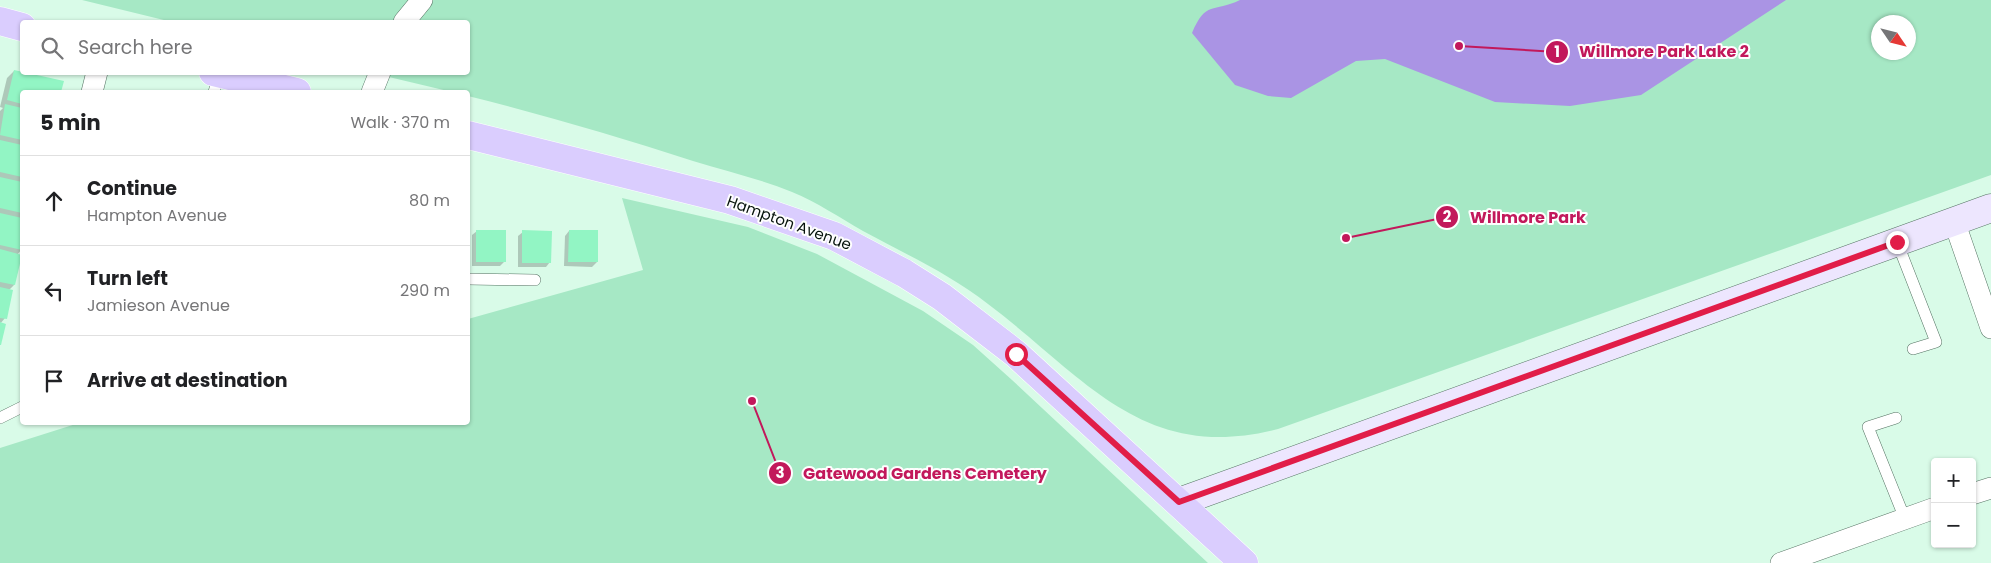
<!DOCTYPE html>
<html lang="en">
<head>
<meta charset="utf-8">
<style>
  :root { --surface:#fff; --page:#f6f6f6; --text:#202124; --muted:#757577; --line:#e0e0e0 }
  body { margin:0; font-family:Poppins,sans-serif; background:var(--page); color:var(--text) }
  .controls { position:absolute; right:15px; bottom:15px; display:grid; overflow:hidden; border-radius:5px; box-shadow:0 1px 4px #0004 }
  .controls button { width:45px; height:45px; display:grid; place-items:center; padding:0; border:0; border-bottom:1px solid var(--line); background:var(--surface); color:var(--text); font:25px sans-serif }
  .compass { position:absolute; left:1871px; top:15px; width:45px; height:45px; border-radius:50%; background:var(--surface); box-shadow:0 1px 4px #0004; rotate:125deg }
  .stop { position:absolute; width:15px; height:15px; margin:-11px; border:4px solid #e11d48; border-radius:50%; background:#fff }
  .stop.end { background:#e11d48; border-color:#fff; box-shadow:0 1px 5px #0008 }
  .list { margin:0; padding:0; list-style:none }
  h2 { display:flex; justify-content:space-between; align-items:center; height:65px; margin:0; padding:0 20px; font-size:21px }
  h2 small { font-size:16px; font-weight:400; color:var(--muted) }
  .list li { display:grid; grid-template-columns:32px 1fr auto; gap:15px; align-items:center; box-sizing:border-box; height:90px; padding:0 20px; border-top:1px solid var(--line) }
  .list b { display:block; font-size:19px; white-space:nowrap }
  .list p { margin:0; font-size:16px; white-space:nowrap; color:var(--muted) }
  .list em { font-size:16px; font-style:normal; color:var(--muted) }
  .icon { flex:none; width:28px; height:28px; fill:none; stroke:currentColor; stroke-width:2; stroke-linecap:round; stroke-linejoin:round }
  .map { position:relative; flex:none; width:1991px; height:563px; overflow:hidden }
  .search { position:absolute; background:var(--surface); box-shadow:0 1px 4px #0004; left:20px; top:20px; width:450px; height:55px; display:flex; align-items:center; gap:12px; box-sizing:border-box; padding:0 18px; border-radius:5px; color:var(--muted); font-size:19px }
  .panel { position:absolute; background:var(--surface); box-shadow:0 1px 4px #0004; left:20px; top:90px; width:450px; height:335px; border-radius:5px }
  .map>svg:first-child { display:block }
  .green { fill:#a6e8c5; fill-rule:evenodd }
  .water { fill:#aa94e4 }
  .shadow { fill:#0003 }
  .building { fill:#92f5c4 }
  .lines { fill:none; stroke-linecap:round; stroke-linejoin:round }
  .lane-casing { stroke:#557363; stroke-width:12 }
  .street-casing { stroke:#557363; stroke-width:22 }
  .secondary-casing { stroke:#557363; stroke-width:29 }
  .primary-casing { stroke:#fff; stroke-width:29 }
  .lane { stroke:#fff; stroke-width:11 }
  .street { stroke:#fff; stroke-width:21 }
  .secondary { stroke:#ede6fe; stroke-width:28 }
  .primary { stroke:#dacdfe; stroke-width:28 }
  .route { stroke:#e11d48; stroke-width:6 }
  .labels { text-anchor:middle; stroke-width:4; stroke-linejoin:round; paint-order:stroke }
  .street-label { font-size:15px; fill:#06120c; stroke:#fefefe }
  .leader { fill:none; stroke:#c2185b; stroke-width:2 }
  .callout-dot { fill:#c2185b; stroke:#fefefe; stroke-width:2 }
  .mark-label { font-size:15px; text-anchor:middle; font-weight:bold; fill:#fff }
  .callout-label { font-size:16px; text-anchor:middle; font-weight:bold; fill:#c2185b; stroke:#fefefe; stroke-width:4; stroke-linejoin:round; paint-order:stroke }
</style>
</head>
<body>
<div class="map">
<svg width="1991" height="563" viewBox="0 0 1991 563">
  <rect width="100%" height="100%" fill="#d9fbe8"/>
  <g class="green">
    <path d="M82,0H1991V175L1278,429C1143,464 1085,377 988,304C950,274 905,254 863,231C840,218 817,202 792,192C760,179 726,171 693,161C618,137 544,115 468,96V92H452L372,73L468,72V22H172ZM1878,22H1908V52H1878Z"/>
    <polygon points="622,198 748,227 817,254 923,311 973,345 1012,380 1208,563 0,563 0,448 79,423 468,422 468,319 643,270"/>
  </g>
  <path class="water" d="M1240,0H1786L1641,95L1570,106L1495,102L1385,59L1356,61L1291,98L1268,96L1235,85L1192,33C1206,0 1213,13 1240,0Z"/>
  <g class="shadow">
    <polygon points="14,71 62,82 60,92 22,92 22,249 17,255 14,285 9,290 5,318 0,324 0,343 0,111 3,108 0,107 7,78"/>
    <polygon points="477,231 504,262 500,266 472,266 472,235"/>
    <polygon points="569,231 597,262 592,267 564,266 565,236"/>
    <polygon points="523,232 550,262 546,267 518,267 518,236"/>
  </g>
  <g class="building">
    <polygon points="14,70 64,81 61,92 22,92 22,104 7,100"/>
    <polygon points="5,104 22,108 22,140 0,135"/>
    <polygon points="0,140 22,145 22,177 0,172"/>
    <polygon points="0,177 22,182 22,213 0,208"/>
    <polygon points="0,213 22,218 22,250 0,245"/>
    <rect x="476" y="230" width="30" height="32"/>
    <polygon points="522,230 552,231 551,263 522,263"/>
    <polygon points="569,230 598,230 598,262 568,262"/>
    <polygon points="0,249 22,255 15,285 0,282"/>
    <polygon points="0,287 13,290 7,319 0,318"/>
    <polygon points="0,322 6,324 1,345 0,345"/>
  </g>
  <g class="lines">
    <g class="lane-casing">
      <g id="lane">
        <polyline points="214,92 219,74"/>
        <polyline points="1897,242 1936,342 1913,349"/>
        <polyline points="468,279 535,280"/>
        <polyline points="0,418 22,407"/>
        <polyline points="1896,418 1868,427 1905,519"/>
      </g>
    </g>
    <g class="street-casing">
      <g id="street">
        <polyline points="404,22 422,0"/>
        <polyline points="92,92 97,72"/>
        <polyline points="372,92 380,72"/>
        <polyline points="1954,221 1991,328"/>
        <polyline points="1972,494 1991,488"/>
        <polyline points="1781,563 1935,508"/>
      </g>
    </g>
    <g class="secondary-casing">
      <polyline id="secondary" points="1179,502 1991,208"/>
    </g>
    <g class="primary-casing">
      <g id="primary">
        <polyline points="0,21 22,27"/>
        <polyline points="213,72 297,92"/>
        <polyline points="468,135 730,200 834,236 904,273 942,297 1016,354 1244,563"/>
      </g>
    </g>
    <use href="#lane" class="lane"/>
    <use href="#street" class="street"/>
    <use href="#secondary" class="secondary"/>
    <use href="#primary" class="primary"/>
  </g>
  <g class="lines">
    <polyline class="route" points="1016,354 1179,502 1897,242"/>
  </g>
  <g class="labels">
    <g class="street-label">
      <text transform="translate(789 223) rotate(20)" y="5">Hampton Avenue</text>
    </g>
  </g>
  <path class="leader" d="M1459 46L1557 52M1346 238L1447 217M752 401L780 473"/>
  <g class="callout-dot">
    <circle cx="1459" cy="46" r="5"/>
    <circle cx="1346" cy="238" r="5"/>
    <circle cx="752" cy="401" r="5"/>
    <circle cx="1557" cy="52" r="12"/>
    <circle cx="1447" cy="217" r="12"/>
    <circle cx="780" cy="473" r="12"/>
  </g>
  <g class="mark-label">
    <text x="1557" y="57">1</text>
    <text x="1447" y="222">2</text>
    <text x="780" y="478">3</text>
  </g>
  <g class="callout-label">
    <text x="1664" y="57">Willmore Park Lake 2</text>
    <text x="1528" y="223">Willmore Park</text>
    <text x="925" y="479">Gatewood Gardens Cemetery</text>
  </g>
</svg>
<div class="controls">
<button>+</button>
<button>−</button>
</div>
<svg class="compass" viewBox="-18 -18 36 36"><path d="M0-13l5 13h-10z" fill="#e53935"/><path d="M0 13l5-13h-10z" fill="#757577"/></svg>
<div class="stop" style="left:1016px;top:354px"></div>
<div class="stop end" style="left:1897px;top:242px"></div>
<div class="search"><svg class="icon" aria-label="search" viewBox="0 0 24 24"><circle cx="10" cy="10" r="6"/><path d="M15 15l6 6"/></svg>Search here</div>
<section class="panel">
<h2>5 min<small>Walk · 370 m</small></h2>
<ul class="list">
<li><svg class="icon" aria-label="ahead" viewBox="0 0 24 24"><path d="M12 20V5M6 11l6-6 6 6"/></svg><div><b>Continue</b><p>Hampton Avenue</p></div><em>80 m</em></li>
<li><svg class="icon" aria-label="left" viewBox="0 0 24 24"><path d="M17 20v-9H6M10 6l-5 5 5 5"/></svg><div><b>Turn left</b><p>Jamieson Avenue</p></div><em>290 m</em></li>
<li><svg class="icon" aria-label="arrive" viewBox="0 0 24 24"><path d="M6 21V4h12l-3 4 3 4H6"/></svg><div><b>Arrive at destination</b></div></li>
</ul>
</section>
</div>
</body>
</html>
